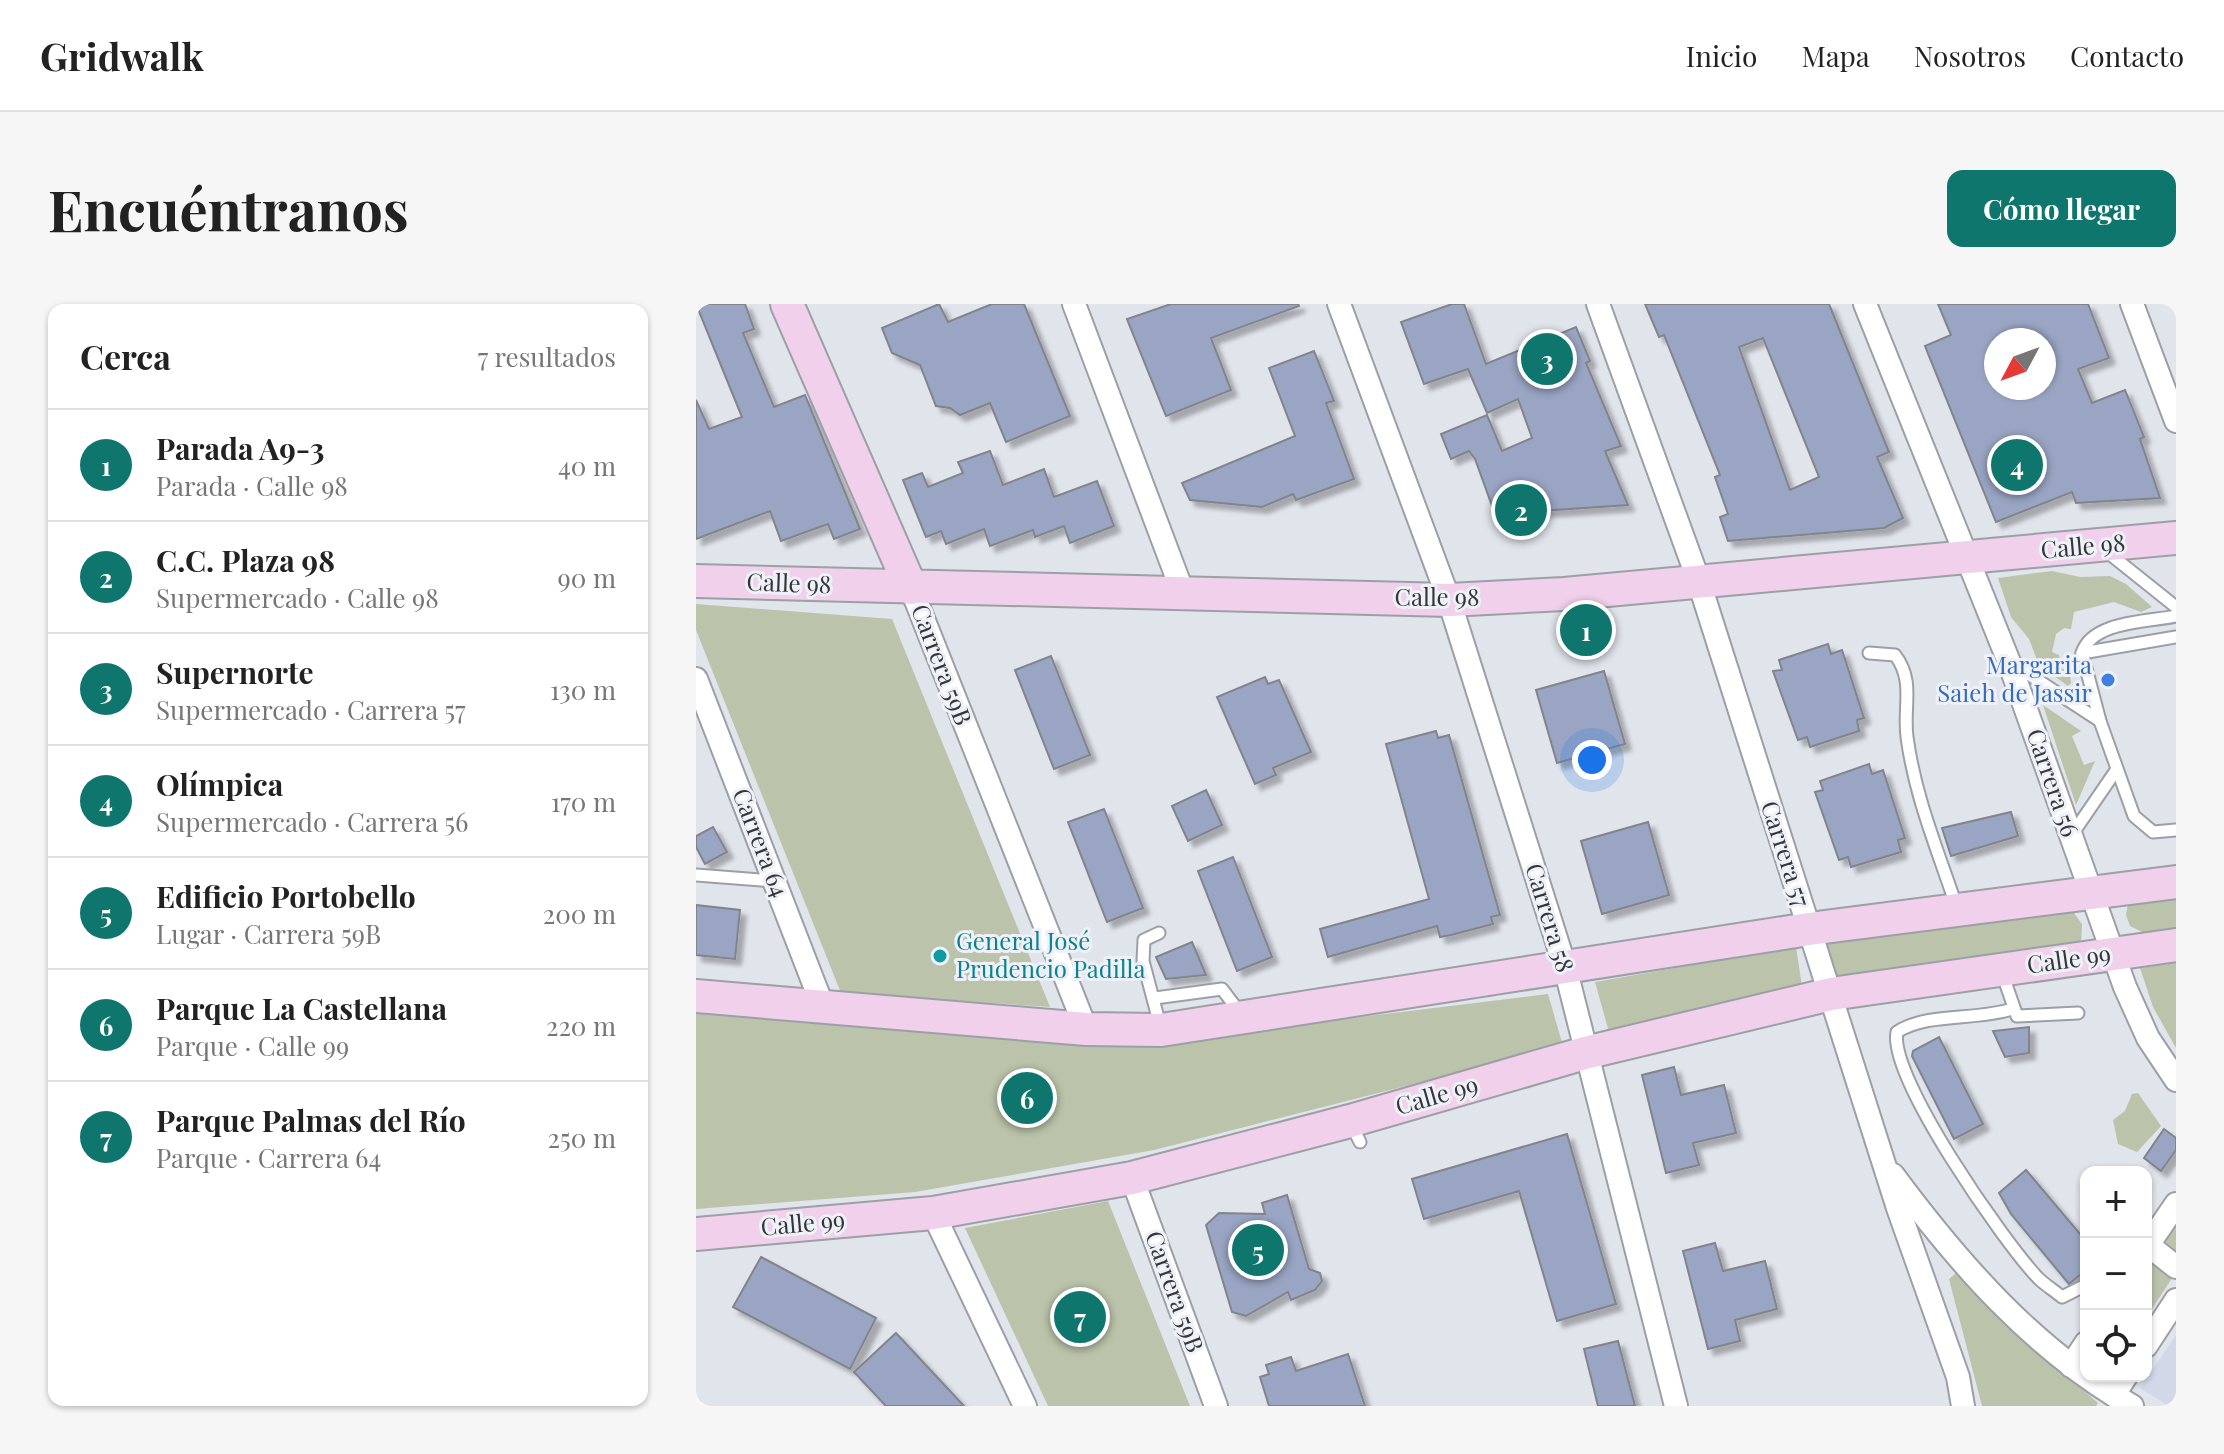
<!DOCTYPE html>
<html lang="es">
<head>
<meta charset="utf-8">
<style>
  :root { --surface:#fff; --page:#f6f6f6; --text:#222; --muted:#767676; --line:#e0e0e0; --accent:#0f766e }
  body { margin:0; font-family:"Playfair Display",serif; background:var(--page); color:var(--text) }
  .controls { position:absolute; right:24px; bottom:24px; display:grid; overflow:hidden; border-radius:16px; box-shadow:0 2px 6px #0004 }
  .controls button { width:72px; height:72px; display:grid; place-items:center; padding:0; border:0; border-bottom:2px solid var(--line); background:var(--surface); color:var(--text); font:40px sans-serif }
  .compass { position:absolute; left:1288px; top:24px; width:72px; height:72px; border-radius:50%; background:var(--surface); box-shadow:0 2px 6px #0004; rotate:229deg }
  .you { position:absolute; left:896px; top:456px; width:28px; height:28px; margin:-20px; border:6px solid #fff; border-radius:50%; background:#1a73e8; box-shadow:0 0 0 12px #1a73e833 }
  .badge { display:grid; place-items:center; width:52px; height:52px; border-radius:50%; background:var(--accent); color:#fff; font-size:26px; font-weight:700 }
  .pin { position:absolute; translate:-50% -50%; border:4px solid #fff; box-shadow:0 2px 8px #0006 }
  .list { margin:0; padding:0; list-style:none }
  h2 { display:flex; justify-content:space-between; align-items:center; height:104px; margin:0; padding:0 32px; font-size:34px }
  h2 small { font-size:26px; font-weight:400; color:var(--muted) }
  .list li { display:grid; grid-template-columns:52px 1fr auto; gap:24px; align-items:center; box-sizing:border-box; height:112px; padding:0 32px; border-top:2px solid var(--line) }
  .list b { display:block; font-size:30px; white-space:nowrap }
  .list p { margin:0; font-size:26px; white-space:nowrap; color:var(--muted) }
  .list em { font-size:26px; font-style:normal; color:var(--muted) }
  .icon { flex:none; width:44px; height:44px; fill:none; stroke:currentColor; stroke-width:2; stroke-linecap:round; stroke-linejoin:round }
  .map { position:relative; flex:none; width:1480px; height:1102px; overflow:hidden; border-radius:16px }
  header { display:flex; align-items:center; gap:48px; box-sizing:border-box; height:112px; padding:0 40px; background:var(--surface); border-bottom:2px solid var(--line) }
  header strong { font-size:38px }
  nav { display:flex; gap:44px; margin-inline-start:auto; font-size:28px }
  .intro { display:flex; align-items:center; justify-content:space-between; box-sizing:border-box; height:192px; padding:0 48px }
  h1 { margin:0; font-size:56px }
  .button { padding:20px 36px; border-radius:16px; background:var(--accent); color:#fff; font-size:28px; font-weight:700 }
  main { display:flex; gap:48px; padding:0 48px }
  aside { flex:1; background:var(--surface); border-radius:16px; box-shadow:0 2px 6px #0004 }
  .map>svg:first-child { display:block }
  .built { fill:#d2d8e7 }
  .green { fill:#bbc3aa }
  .building { fill:#99a5c3; stroke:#81848b; stroke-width:2; fill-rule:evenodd; filter:url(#shadow) }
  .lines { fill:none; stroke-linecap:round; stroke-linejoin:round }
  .lane-casing { stroke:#9c9fa6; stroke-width:15 }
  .street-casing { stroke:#9c9fa6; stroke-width:26 }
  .secondary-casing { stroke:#9c9fa6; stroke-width:36 }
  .lane { stroke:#fff; stroke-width:11 }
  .street { stroke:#fff; stroke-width:22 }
  .secondary { stroke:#f0d0ea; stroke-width:32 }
  .shop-dot { fill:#3f7fe0; stroke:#eef1f8; stroke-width:3 }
  .culture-dot { fill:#0f9aa8; stroke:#eef1f8; stroke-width:3 }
  .labels { text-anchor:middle; stroke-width:6; stroke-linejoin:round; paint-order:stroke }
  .street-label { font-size:24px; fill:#353639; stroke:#eef1f8 }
  .shop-label { font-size:24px; fill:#366cbe; stroke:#eef1f8; text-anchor:end }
  .culture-label { font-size:24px; fill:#0d838f; stroke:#eef1f8; text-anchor:start }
</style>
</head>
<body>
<header>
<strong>Gridwalk</strong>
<nav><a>Inicio</a><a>Mapa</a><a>Nosotros</a><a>Contacto</a></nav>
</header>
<div class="intro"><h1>Encuéntranos</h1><a class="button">Cómo llegar</a></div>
<main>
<aside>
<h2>Cerca<small>7 resultados</small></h2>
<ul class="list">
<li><span class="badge">1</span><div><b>Parada A9-3</b><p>Parada · Calle 98</p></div><em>40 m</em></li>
<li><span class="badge">2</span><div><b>C.C. Plaza 98</b><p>Supermercado · Calle 98</p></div><em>90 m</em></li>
<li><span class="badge">3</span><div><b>Supernorte</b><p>Supermercado · Carrera 57</p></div><em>130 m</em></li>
<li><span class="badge">4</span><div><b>Olímpica</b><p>Supermercado · Carrera 56</p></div><em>170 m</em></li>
<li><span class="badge">5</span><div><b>Edificio Portobello</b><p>Lugar · Carrera 59B</p></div><em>200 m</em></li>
<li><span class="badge">6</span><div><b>Parque La Castellana</b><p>Parque · Calle 99</p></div><em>220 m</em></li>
<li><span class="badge">7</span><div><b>Parque Palmas del Río</b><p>Parque · Carrera 64</p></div><em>250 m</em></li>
</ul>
</aside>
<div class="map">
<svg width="1480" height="1102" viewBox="0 0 1480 1102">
  <defs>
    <filter id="shadow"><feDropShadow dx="6" dy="6" stdDeviation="2" flood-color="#0004"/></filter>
  </defs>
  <rect width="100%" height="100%" fill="#e0e4eb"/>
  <polygon class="built" points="1480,1031 1480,1102 1473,1102 1444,1084"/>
  <g class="green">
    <polygon points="1356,267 1384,273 1414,272 1430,280 1456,303 1445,308 1418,298 1378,308 1375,325 1368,324 1360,330 1356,348 1363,351 1365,364 1374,369 1375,379 1372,382 1343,361 1333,335 1315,313 1302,274"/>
    <polygon points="0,300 196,315 354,703 145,689 0,326"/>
    <polygon points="1347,401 1385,427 1376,432 1388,461 1399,457 1380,501"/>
    <polygon points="1480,585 1480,627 1452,631 1434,622 1430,611 1432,600"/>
    <polygon points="1372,601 1386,620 1385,642 1141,674 1128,634"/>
    <polygon points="1100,643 1107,689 915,735 899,678"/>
    <polygon points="1480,659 1480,744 1457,703 1444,664"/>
    <polygon points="852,690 867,742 458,846 219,888 0,905 0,709 452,739"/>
    <polygon points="1442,789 1465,822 1441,848 1422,840 1417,816 1429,807 1436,790"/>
    <polygon points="412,897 494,1102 352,1102 269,924"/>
    <polygon points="1480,919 1480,968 1450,1014 1450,963"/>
    <polygon points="1264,966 1330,1035 1402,1099 1400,1102 1286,1102 1253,975"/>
  </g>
  <g class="building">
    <polygon points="0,0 49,0 58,25 47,29 78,103 109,91 164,225 138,235 132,220 85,237 74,207 0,235 0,96 13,125 46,113"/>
    <polygon points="243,0 252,18 296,0 328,0 374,112 310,138 294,99 264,111 254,104 240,102 224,61 196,49 186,24"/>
    <polygon points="475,0 602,0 603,2 515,34 535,86 470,112 431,15"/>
    <polygon points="756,0 768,0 790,60 880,23 894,57 890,59 925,142 909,147 932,201 799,210 779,155 773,147 755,155 745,130 791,111 806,147 836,134 822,95 791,109 772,65 728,80 705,18"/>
    <path d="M949,0H1133L1193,148L1181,153L1207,214L1188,224L1032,237L1024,213L1032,210L1019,173L1024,171L968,31L963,33ZM1067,34L1123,173L1094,186L1043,43Z"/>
    <path d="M1242,0H1392L1413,54L1382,65L1396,99L1429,86L1448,133L1444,135L1464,194L1380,199L1376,188L1300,218L1229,42L1255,31ZM1300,36H1348V84H1300Z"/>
    <polygon points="618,47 638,97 630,99 658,175 600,196 597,190 566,203 494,196 486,179 599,132 573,64"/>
    <polygon points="294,147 307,181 348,165 358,193 401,177 418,222 374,239 368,222 339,233 337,226 294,242 288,225 250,240 245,227 230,233 207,176 226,169 232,183 267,169 262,158"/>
    <polygon points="1132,340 1135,350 1146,346 1168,414 1161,416 1163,427 1114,443 1111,433 1102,436 1077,367 1086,366 1083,356"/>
    <polygon points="355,352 394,451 358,465 319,366"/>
    <polygon points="908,367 929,440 861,459 840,386"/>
    <polygon points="569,373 572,380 583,376 615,448 577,464 580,471 559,480 521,393"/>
    <polygon points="740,427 742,434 753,431 804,611 795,613 797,620 755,631 744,633 741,622 632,653 624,625 733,595 690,440"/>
    <polygon points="1173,460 1176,470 1187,466 1209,534 1202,536 1205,548 1155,563 1152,553 1143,556 1119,488 1127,486 1124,477"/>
    <polygon points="510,486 526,521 492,537 476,502"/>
    <polygon points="408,505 447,604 411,618 372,518"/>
    <polygon points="1315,508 1322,532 1255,552 1246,524"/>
    <polygon points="952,518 973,591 906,610 885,537"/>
    <polygon points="17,523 31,548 9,560 0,543 0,532"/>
    <polygon points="537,553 576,653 541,667 502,567"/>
    <polygon points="0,601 44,606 39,655 0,651"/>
    <polygon points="496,638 510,671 470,675 460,653"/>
    <polygon points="1333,723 1333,749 1309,753 1297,727"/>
    <polygon points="1243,733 1287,820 1258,835 1216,752 1217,747"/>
    <polygon points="978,763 985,791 1028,781 1040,829 997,839 1003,861 970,869 946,771"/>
    <polygon points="1468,825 1480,834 1480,846 1465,867 1448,854"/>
    <polygon points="871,830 920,1000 861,1017 823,887 728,915 716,875"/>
    <polygon points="1330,866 1390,937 1390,966 1373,980 1315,910 1303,889"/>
    <polygon points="591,891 613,965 624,969 626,977 619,986 595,996 592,988 550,1012 536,1008 510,921 523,909 569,910 566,899"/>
    <polygon points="1019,939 1027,967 1069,957 1081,1005 1039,1016 1044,1037 1012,1045 987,947"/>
    <polygon points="65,953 180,1014 154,1065 37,1003"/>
    <polygon points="200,1029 268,1102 190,1102 158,1068"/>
    <polygon points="922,1037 939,1102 902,1102 888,1045"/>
    <polygon points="652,1050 669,1102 573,1102 564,1073 573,1070 570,1061 595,1053 600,1067"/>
  </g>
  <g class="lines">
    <g class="lane-casing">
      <g id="lane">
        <polyline points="1410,247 1480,303"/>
        <path d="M1480,312C1451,318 1396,317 1386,349L1404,417L1438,512L1457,528L1480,526"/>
        <path d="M1173,349L1199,351C1219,377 1207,402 1211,433C1219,493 1242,547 1261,604"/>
        <polyline points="1386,349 1480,333"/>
        <polyline points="1317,360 1404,417"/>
        <polyline points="1375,532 1421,465"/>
        <polyline points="0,571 78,577"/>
        <polyline points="463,629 448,636 447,657 465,725"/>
        <polyline points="1306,669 1321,712 1382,709"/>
        <polyline points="459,694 526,685 545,710"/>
        <path d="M1316,705C1280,717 1232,708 1201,728C1192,773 1308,938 1342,974C1349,981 1359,987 1366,993L1390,981"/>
        <polyline points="654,818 664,838"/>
      </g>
    </g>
    <g class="street-casing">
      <g id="street">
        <polyline points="378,0 487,289"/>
        <polyline points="643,0 753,296 869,663 980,1102"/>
        <polyline points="902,0 1002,275 1202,904 1262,1073 1267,1102"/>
        <polyline points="1169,0 1313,358 1429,683 1452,734 1480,776"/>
        <polyline points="1436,0 1480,117"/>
        <polyline points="215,284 390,725"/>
        <polyline points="0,375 127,703"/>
        <path d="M1197,871C1263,960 1338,1046 1436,1102"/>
        <polyline points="436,874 520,1102"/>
        <polyline points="237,909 329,1102"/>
        <polyline points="1452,941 1480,963"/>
        <polyline points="1450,944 1480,900"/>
        <polyline points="1450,1042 1480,996"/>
        <polyline points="1375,1062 1390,1039"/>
        <polyline points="1418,1091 1430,1072"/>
      </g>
    </g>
    <g class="secondary-casing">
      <g id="secondary">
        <polyline points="91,0 215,284"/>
        <polyline points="0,277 753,296 868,290 1480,234"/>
        <polyline points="0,692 390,725 465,726 1113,625 1480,578"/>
        <polyline points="0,930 237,909 436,874 654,817 889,749 1135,690 1480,641"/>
      </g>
    </g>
    <use href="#lane" class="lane"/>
    <use href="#street" class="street"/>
    <use href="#secondary" class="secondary"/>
  </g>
  <circle class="shop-dot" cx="1412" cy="376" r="8"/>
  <circle class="culture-dot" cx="244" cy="652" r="8"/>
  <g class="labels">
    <g class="street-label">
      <text transform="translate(1387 243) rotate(-5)" y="8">Calle 98</text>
      <text transform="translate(93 280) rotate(2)" y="8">Calle 98</text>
      <text x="741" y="302">Calle 98</text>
      <text transform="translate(245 361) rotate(69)" y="8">Carrera 59B</text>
      <text transform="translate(1356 479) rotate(71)" y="8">Carrera 56</text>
      <text transform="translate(64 539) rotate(69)" y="8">Carrera 64</text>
      <text transform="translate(1089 550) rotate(72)" y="8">Carrera 57</text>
      <text transform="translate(853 614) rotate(73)" y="8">Carrera 58</text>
      <text transform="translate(1373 656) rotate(-8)" y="8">Calle 99</text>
      <text transform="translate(741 792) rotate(-16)" y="8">Calle 99</text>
      <text transform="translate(107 920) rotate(-5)" y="8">Calle 99</text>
      <text transform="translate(478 988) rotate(70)" y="8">Carrera 59B</text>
    </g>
    <g class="shop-label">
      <text x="1396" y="370">Margarita<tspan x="1396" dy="28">Saieh de Jassir</tspan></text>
    </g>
    <g class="culture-label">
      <text x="260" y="646">General José<tspan x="260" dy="28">Prudencio Padilla</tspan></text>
    </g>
  </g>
</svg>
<div class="controls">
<button>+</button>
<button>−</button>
<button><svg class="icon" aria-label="locate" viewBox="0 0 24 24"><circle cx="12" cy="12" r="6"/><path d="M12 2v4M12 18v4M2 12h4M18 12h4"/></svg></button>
</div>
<svg class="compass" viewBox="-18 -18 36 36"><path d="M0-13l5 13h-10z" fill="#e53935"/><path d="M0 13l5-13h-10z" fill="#767676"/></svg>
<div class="you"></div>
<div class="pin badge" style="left:890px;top:326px">1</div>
<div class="pin badge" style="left:825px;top:206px">2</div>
<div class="pin badge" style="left:851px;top:55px">3</div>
<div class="pin badge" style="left:1321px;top:161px">4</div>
<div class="pin badge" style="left:562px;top:946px">5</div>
<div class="pin badge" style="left:331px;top:794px">6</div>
<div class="pin badge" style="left:384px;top:1013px">7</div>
</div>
</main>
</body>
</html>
